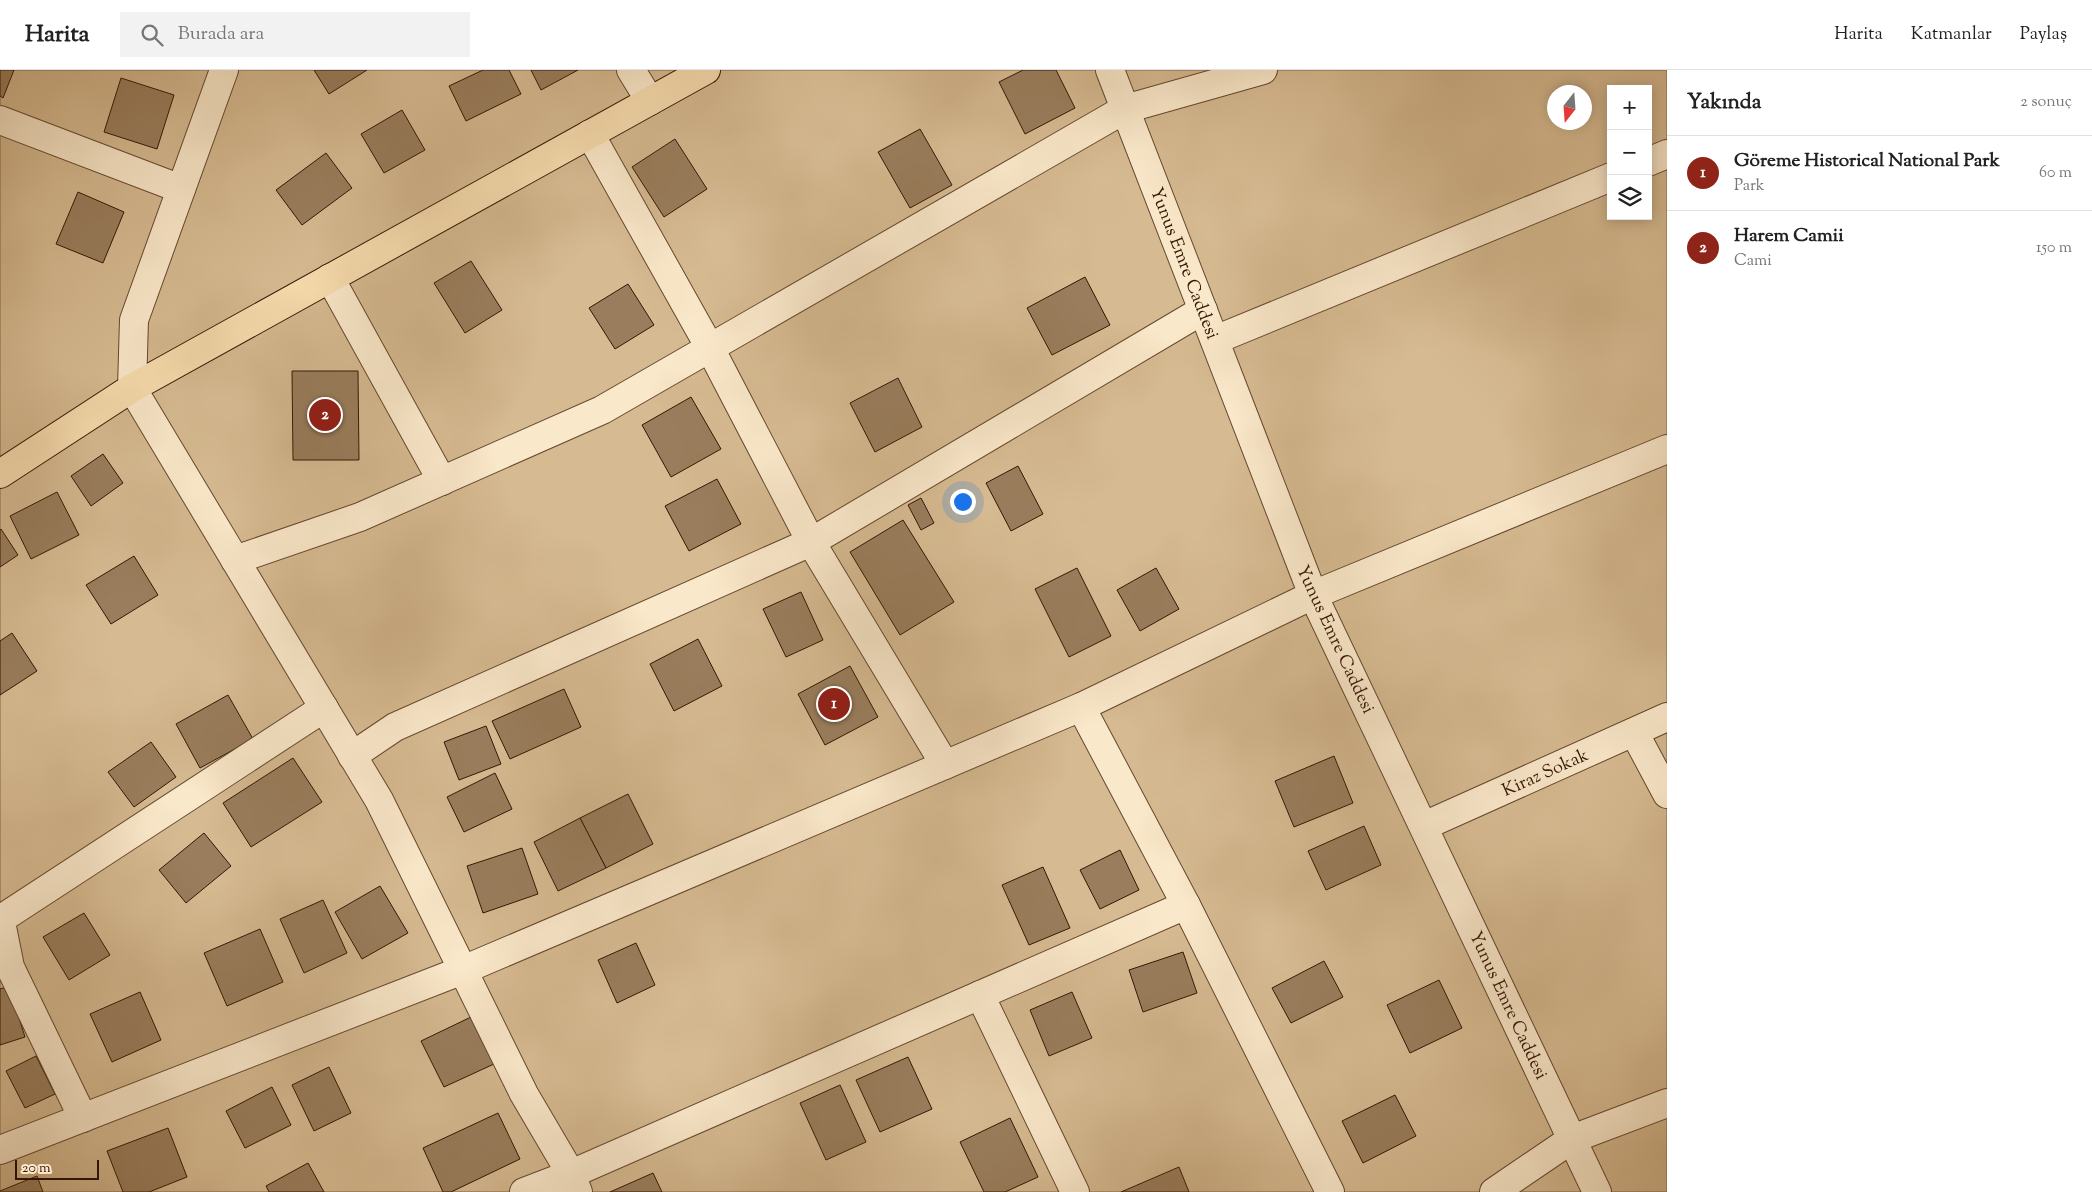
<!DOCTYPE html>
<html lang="tr">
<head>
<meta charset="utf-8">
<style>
  :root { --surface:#fff; --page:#f2f2f2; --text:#222; --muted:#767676; --line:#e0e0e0; --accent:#8f2418 }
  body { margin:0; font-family:"Sorts Mill Goudy",serif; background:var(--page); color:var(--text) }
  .controls { position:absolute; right:15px; top:15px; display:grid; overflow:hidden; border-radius:0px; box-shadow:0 2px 12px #0003 }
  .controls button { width:45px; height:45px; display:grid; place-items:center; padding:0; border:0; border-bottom:1px solid var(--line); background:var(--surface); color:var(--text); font:25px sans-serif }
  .compass { position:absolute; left:1547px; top:15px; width:45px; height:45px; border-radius:50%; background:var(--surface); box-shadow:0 2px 12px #0003; rotate:197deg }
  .scale { position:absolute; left:15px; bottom:12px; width:84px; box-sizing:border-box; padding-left:5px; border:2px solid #341604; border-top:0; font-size:14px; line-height:18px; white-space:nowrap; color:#341604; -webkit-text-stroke:4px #fae8ca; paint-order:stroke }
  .you { position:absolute; left:962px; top:431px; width:18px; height:18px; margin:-12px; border:4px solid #fff; border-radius:50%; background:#1a73e8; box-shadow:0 0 0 8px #1a73e833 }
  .badge { display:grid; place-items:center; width:32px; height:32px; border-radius:50%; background:var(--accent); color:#fff; font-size:16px; font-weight:700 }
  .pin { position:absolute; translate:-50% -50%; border:2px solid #fff; box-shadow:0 1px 5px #0006 }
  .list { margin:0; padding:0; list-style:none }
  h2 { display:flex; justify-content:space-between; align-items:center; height:65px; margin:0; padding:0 20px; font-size:21px }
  h2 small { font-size:16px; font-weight:400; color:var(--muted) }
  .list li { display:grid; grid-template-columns:32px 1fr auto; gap:15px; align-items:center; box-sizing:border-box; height:75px; padding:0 20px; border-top:1px solid var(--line) }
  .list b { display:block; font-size:19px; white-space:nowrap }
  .list p { margin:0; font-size:16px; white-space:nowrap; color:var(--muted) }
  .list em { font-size:16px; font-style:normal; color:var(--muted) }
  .icon { flex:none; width:28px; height:28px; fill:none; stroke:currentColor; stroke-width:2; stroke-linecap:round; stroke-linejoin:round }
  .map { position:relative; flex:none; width:1667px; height:1122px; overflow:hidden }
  header { display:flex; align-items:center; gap:30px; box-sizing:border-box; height:70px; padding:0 25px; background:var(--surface); border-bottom:1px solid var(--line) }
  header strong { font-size:24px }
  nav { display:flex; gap:28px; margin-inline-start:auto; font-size:18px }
  .search { width:350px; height:45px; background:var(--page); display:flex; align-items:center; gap:12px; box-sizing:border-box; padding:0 18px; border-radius:0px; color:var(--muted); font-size:19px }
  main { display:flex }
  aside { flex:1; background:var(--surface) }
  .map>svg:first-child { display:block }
  .green { fill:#d6ba91; stroke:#85684a; fill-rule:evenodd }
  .building { fill:#997d5c; stroke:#341604 }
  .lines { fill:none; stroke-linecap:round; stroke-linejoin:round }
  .minor-casing { stroke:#65482e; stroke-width:30 }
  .major-casing { stroke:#341604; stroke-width:30 }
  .minor { stroke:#fae8ca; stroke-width:28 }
  .major { stroke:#f7dcae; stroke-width:28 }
  .labels { text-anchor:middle; stroke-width:5; stroke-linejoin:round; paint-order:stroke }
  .street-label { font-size:18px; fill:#341604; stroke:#fae8ca }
</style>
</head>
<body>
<header>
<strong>Harita</strong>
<div class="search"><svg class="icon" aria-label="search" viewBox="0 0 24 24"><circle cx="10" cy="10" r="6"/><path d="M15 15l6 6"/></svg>Burada ara</div>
<nav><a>Harita</a><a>Katmanlar</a><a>Paylaş</a></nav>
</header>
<main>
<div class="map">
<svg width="1667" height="1122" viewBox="0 0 1667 1122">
  <rect width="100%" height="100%" fill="#f7dcae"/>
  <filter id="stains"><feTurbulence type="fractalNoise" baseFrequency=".004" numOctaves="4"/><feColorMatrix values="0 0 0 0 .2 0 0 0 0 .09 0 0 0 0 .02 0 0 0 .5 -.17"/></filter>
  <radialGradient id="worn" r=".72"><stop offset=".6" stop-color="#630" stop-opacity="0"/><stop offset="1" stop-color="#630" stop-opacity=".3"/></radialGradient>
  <path class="green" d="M0,0H1667V1122H0ZM1611,19H1648V146H1611ZM1554,22H1584V52H1554Z"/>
  <g class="building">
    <polygon points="0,0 14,0 3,28 0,26"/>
    <polygon points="314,0 367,0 329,24"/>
    <polygon points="483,0 509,0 521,24 466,51 449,16"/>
    <polygon points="531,0 578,0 541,20"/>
    <polygon points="1023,0 1056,0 1075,38 1025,64 999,12"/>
    <polygon points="121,8 174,25 157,79 104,62"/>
    <polygon points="402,40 425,80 384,103 361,64"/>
    <polygon points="920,59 952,115 910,138 878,82"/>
    <polygon points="675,69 707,119 664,147 632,97"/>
    <polygon points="326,83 352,118 302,155 276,120"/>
    <polygon points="78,122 124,142 103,193 56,174"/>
    <polygon points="471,191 502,240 465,263 434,213"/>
    <polygon points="1085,207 1110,255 1052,285 1027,238"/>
    <polygon points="628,214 654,255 615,279 589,238"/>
    <polygon points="292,301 358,301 359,390 293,390"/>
    <polygon points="898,308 922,357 875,382 850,333"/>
    <polygon points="691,327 721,379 671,407 642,355"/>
    <polygon points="103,384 123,413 91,436 71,406"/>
    <polygon points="1018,396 1043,444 1011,461 986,413"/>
    <polygon points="717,409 741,454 689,481 665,436"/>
    <polygon points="57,422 79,465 31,489 10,446"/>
    <polygon points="921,428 934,453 921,460 908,435"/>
    <polygon points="903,450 954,532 900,565 850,482"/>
    <polygon points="1,459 18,485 0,497 0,460"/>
    <polygon points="134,486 158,525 111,554 86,515"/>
    <polygon points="1077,498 1111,566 1069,587 1035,519"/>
    <polygon points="1156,498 1179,539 1140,561 1117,520"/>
    <polygon points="801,522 823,570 786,587 763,539"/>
    <polygon points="12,563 37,601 0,625 0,571"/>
    <polygon points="698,569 722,616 674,641 650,594"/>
    <polygon points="850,596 878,647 825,675 798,624"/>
    <polygon points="564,619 581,657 510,689 492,651"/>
    <polygon points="228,625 253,669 200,698 176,654"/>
    <polygon points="486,656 501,694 459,710 444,672"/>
    <polygon points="151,672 176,707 134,737 108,702"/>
    <polygon points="1334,686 1353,733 1294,757 1275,711"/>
    <polygon points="293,688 322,732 251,777 223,733"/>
    <polygon points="495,703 512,739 464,762 447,727"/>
    <polygon points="628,724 653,774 606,798 580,748"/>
    <polygon points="580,748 606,798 558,821 534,772"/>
    <polygon points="1364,756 1381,795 1326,820 1308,781"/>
    <polygon points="204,763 231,796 186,833 159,800"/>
    <polygon points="522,778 538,824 483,843 467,796"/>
    <polygon points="1120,780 1139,820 1100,839 1080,800"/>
    <polygon points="1043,797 1070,858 1029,875 1002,815"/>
    <polygon points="380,816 408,863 362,889 335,842"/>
    <polygon points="323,830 347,883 304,903 280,849"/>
    <polygon points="84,843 110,885 69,910 43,867"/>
    <polygon points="260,859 283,912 227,936 204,883"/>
    <polygon points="636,873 655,915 617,933 598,890"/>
    <polygon points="1183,882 1197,923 1143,942 1129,900"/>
    <polygon points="1324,891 1343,927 1291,953 1272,918"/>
    <polygon points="1439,910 1462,958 1410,983 1387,935"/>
    <polygon points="9,916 25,967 0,975 0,919"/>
    <polygon points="140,922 161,970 112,992 90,944"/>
    <polygon points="1072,922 1092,968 1049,986 1030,940"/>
    <polygon points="471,947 494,994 444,1017 421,971"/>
    <polygon points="36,986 55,1024 25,1038 6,1001"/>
    <polygon points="908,987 932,1039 880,1062 856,1010"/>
    <polygon points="329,997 351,1043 314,1061 292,1015"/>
    <polygon points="840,1015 866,1072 826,1090 800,1033"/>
    <polygon points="272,1017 291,1055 245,1078 226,1041"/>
    <polygon points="1395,1025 1416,1066 1363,1093 1342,1051"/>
    <polygon points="498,1043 520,1089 451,1122 443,1122 423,1078"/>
    <polygon points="1010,1048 1038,1107 1005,1122 984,1122 960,1072"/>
    <polygon points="168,1058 187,1107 149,1122 123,1122 107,1081"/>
    <polygon points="308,1093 324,1122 269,1122 266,1116"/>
    <polygon points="1179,1097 1189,1122 1121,1122"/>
    <polygon points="653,1103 662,1122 610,1122"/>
    <polygon points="37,1106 43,1122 0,1122 0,1121"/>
  </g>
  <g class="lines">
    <g class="minor-casing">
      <g id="minor">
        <polyline points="224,0 134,250 132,318 379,730 524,1024 571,1104 578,1122"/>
        <polyline points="631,0 650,31"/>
        <polyline points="1110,0 1313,525 1597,1122"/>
        <polyline points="0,50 181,119"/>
        <polyline points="590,64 710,278 811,472 945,695"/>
        <polyline points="1648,92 1667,84"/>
        <polyline points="330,208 442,411"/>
        <polyline points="1215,270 1611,107"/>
        <polyline points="235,490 360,447 602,340 1125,39 1263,0"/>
        <polyline points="1081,637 1186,835 1330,1122"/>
        <polyline points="1634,662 1667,724"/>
        <polyline points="352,686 395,657 811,472 1203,240"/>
        <polyline points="1424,756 1667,647"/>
        <polyline points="0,847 10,897 83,1048"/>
        <polyline points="1,849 324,638"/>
        <polyline points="980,925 1075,1122"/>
        <polyline points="0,1080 463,900 1081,637 1313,525 1667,379"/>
        <polyline points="524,1122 571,1104 1186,835"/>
        <polyline points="1494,1122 1572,1069 1667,1033"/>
      </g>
    </g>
    <g class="major-casing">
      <polyline id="major" points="0,404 132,318 706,0"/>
    </g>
    <use href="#minor" class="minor"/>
    <use href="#major" class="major"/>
  </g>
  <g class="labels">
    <g class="street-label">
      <text transform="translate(1185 193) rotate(69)" y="6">Yunus Emre Caddesi</text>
      <text transform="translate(1336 569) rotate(65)" y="6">Yunus Emre Caddesi</text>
      <text transform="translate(1545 702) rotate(-24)" y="6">Kiraz Sokak</text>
      <text transform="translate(1509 935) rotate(65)" y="6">Yunus Emre Caddesi</text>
    </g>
  </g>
  <rect width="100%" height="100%" filter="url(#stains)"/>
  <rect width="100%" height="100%" fill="url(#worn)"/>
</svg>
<div class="controls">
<button>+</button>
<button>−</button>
<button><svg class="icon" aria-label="layers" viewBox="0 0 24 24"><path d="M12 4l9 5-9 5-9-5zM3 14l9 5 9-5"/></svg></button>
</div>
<svg class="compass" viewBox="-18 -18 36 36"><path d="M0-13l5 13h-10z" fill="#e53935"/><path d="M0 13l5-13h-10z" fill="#767676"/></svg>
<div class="scale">20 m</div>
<div class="you"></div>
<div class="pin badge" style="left:834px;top:634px">1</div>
<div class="pin badge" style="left:325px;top:345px">2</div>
</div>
<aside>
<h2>Yakında<small>2 sonuç</small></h2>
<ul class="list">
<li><span class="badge">1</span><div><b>Göreme Historical National Park</b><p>Park</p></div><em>60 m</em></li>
<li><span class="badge">2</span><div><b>Harem Camii</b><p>Cami</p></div><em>150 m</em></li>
</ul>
</aside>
</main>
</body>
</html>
